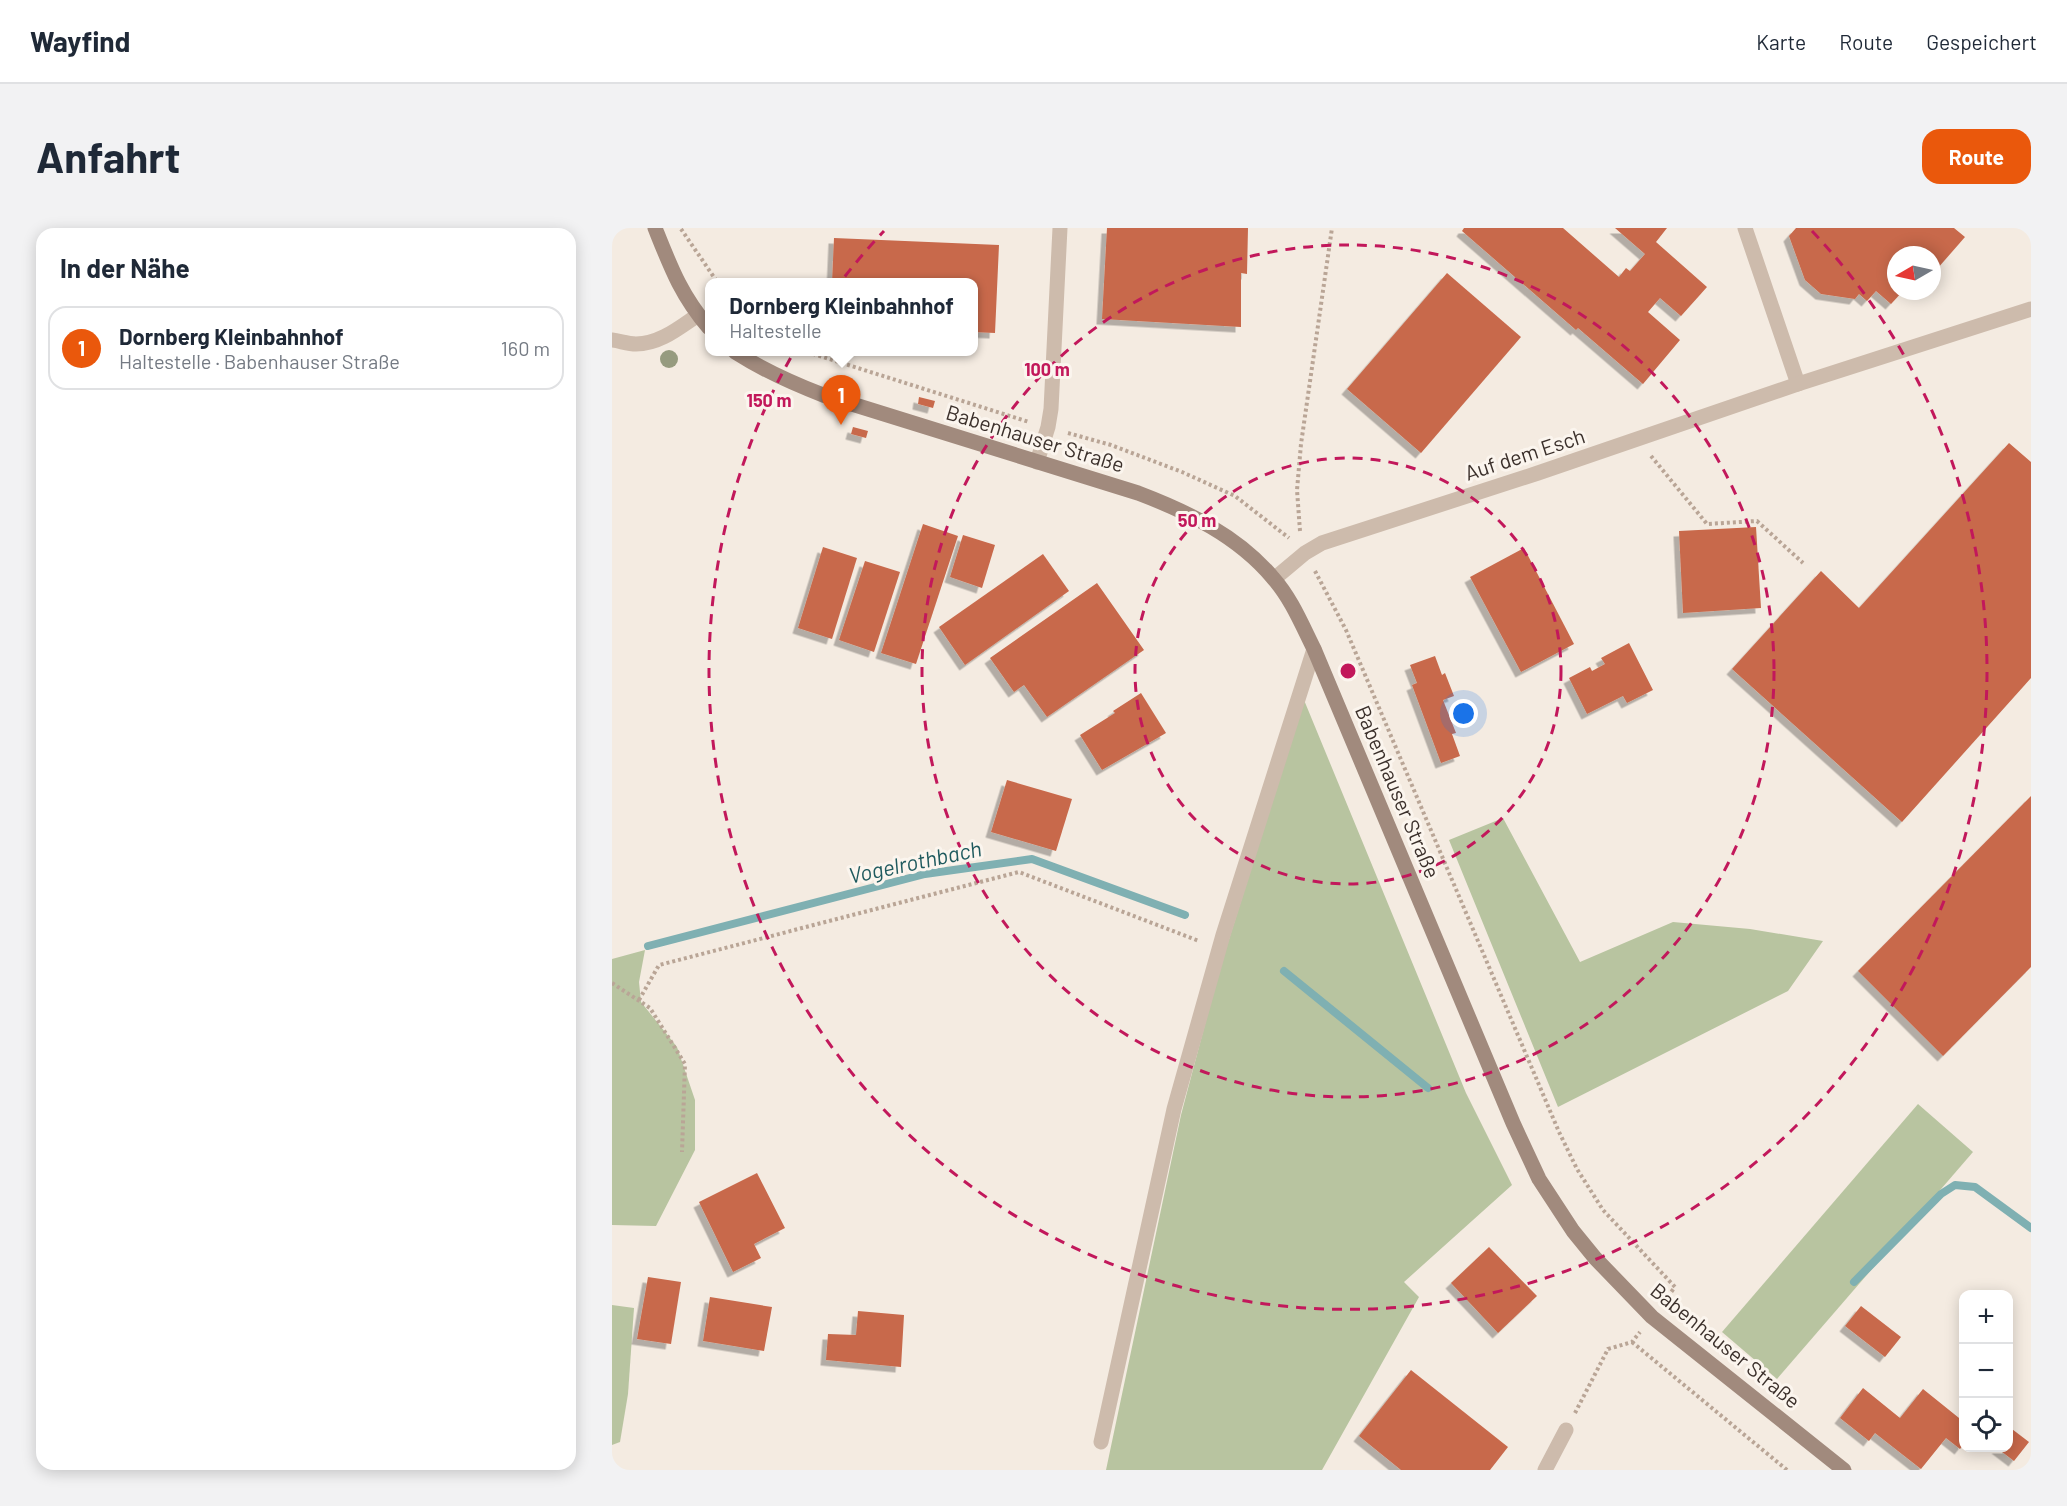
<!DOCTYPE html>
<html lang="de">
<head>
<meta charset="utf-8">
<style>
  :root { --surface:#fff; --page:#f2f2f3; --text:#1f2937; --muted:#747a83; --line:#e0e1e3; --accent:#ea580c }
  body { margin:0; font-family:Barlow,sans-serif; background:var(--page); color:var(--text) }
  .controls { position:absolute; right:18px; bottom:18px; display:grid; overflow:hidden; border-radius:12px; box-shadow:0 3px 15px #0003 }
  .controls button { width:54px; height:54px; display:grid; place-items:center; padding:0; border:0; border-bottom:2px solid var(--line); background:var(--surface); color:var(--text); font:30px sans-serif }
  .compass { position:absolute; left:1275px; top:18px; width:54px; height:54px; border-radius:50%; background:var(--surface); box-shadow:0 3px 15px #0003; rotate:261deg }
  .you { position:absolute; left:852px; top:486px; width:21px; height:21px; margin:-15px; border:4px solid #fff; border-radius:50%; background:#1a73e8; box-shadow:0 0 0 9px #1a73e833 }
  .badge { display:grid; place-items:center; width:39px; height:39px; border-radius:50%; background:var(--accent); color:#fff; font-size:20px; font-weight:700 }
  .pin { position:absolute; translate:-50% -50px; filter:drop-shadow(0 2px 3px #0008) }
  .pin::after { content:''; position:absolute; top:32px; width:21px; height:18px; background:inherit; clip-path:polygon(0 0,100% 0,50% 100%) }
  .popup { position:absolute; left:93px; top:50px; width:273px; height:78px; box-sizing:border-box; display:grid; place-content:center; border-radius:12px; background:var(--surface); filter:drop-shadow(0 2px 4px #0005); font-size:20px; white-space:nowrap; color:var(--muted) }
  .popup b { font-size:22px; color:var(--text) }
  .popup::after { content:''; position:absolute; left:50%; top:100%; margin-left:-12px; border:12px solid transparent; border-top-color:var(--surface) }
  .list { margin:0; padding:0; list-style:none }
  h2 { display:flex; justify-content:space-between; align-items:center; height:78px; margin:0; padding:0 24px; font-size:26px }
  h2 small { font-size:20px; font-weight:400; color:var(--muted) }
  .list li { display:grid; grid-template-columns:39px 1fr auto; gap:18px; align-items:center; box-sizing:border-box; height:84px; margin:0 12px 12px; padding:0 12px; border:2px solid var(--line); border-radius:18px }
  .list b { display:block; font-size:22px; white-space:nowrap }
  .list p { margin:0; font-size:20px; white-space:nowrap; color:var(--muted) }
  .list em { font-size:20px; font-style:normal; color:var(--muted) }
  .icon { flex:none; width:33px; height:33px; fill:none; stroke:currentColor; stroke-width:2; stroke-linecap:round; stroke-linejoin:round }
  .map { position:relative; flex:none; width:1419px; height:1242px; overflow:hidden; border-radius:18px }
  header { display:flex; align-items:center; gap:36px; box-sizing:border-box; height:84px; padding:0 30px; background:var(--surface); border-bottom:2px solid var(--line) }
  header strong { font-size:28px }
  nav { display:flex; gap:33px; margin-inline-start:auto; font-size:21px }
  .intro { display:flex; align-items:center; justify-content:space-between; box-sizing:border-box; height:144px; padding:0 36px }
  h1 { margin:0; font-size:42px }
  .button { padding:15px 27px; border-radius:18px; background:var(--accent); color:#fff; font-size:21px; font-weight:700 }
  main { display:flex; gap:36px; padding:0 36px }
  aside { flex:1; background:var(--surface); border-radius:18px; box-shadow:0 3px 15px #0003 }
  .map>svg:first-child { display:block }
  .green { fill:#b8c4a0 }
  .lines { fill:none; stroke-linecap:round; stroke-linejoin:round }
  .stream { stroke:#7fb0b2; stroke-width:8 }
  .building { fill:#c8694b; filter:url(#shadow) }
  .path { stroke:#b9a596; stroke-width:4; stroke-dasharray:3 3; stroke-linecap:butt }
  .service { stroke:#cdbbac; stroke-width:15 }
  .minor { stroke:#cdbbac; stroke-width:15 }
  .secondary { stroke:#a18a7d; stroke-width:15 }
  .tree { fill:#969b7f }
  .ring { fill:none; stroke:#c2185b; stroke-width:3; stroke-dasharray:10 8 }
  .labels { text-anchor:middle; stroke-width:6; stroke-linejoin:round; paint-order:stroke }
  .street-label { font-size:21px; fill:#3b302b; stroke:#fbf5ee }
  .water-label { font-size:22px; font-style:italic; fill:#1f5a5e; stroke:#fbf5ee }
  .centre { fill:#c2185b; stroke:#fbf5ee; stroke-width:3 }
  .ring-label { font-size:18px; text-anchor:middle; font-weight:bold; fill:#c2185b; stroke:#fbf5ee; stroke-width:6; stroke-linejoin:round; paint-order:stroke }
</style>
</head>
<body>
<header>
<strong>Wayfind</strong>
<nav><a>Karte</a><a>Route</a><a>Gespeichert</a></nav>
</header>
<div class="intro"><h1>Anfahrt</h1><a class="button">Route</a></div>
<main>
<aside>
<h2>In der Nähe<small></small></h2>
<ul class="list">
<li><span class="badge">1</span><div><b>Dornberg Kleinbahnhof</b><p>Haltestelle · Babenhauser Straße</p></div><em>160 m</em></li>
</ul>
</aside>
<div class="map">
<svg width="1419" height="1242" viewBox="0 0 1419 1242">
  <defs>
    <filter id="shadow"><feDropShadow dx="-5.5" dy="5.5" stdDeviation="0" flood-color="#0004"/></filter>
  </defs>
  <rect width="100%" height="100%" fill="#f4ebe1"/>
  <g class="green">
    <polygon points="692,472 854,865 900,957 792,1054 807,1069 710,1242 494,1242 569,887 607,743"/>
    <polygon points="891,590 968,734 1061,694 1138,701 1211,713 1176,763 946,879 837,612"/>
    <polygon points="33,722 27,754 29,774 65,819 83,872 83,922 44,998 0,997 0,731"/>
    <polygon points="1306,876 1361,924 1165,1151 1110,1104"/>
    <polygon points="0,1077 22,1080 16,1166 8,1214 0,1217"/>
  </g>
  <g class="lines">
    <g class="stream">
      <polyline points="36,718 313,646 420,631 573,687"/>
      <polyline points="672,743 816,860"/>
      <polyline points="1242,1054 1329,966 1343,957 1363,959 1419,1000"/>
    </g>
  </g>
  <g class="building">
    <polygon points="495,0 636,0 635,46 629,45 629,99 490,91"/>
    <polygon points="852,0 951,0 1007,49 1014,40 1018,43 1033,26 1003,0 1055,0 1044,14 1095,59 1069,88 1048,70 1036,84 1068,112 1031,156 966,100 964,102 850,3"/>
    <polygon points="1184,0 1342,0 1353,9 1325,41 1320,36 1320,27 1284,27 1284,63 1291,63 1279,76 1264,63 1255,73 1247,66 1243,71 1209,66 1193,52 1177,8"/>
    <polygon points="222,10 387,17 383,105 361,104 361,55 220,55"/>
    <polygon points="835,45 909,109 809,225 735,161"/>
    <polygon points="307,169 323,173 321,180 306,176"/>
    <polygon points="241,199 256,203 254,210 239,206"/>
    <polygon points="1397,215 1419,234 1419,450 1290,594 1120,441 1209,343 1247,380"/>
    <polygon points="311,296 346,308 304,436 269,425"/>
    <polygon points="1144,299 1149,380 1071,385 1067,303"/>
    <polygon points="351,307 383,317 370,360 338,349"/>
    <polygon points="211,319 245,330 220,411 186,400"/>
    <polygon points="912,320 962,416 909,444 858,349"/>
    <polygon points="431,326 457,363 353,437 327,399"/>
    <polygon points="253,333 288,344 262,424 227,412"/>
    <polygon points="485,355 532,422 435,489 412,457 402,464 378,430"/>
    <polygon points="1017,415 1041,462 1015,475 1011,468 975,486 957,450 978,439 980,443 993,436 989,430"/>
    <polygon points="823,428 830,447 833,445 842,468 831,472 844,505 840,506 848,528 829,535 800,457 805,455 798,437"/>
    <polygon points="529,465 554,505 490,542 468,507 503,485 501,483"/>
    <polygon points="395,552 460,571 444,623 379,604"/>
    <polygon points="1419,568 1419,739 1331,828 1246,743"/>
    <polygon points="145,945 173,1000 142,1016 149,1030 121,1044 87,974"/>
    <polygon points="877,1019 925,1068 886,1105 839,1055"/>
    <polygon points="36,1049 69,1054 59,1116 25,1111"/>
    <polygon points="98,1069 160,1079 152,1123 91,1113"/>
    <polygon points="1249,1078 1289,1109 1273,1129 1233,1098"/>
    <polygon points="246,1083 292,1087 289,1139 214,1132 216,1106 244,1107"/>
    <polygon points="799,1142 896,1219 878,1242 789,1242 747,1208"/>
    <polygon points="1251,1160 1288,1190 1311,1161 1352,1194 1352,1216 1348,1221 1334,1210 1309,1241 1263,1205 1257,1213 1228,1190"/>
    <polygon points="1396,1198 1417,1214 1402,1233 1385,1220 1396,1220"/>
  </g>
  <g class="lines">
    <g class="path">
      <polyline points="69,1 106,55"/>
      <polyline points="195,124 417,194"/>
      <polyline points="456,205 499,217 570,244 623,268 677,310"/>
      <polyline points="1039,228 1095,296 1145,293 1191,335"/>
      <polyline points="688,303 685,262 689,216 720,0"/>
      <polyline points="703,343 734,402 947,904 965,941 991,982 1063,1059 1053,1072"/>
      <polyline points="0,755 38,780 73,836 70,924"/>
      <polyline points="27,772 47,737 407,644 587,713"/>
      <polyline points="1020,1114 1175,1242"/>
      <polyline points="963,1185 996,1121 1020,1114 1028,1104"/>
    </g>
    <g class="service">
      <polyline points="489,1214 562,881 611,707 702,421"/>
      <polyline points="933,1242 954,1202"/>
    </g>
    <g class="minor">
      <polyline points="1133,0 1186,156"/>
      <path d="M0,112C8,113 16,116 24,116C48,116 68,99 86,87"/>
      <polyline points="425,234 436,199 439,181 448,0"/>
      <polyline points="662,351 693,325 710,315 926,245 1186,156 1419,81"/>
    </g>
    <g class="secondary">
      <path d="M43,0C59,40 69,67 97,100"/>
      <path d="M123,124C151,142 180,155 211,167L526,265C576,284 626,308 661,350C679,370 690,397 702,421L901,895L927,951L961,1003L983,1030L1040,1089L1232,1242"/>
    </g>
  </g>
  <circle class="tree" cx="57" cy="131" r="9"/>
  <g class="ring">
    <circle cx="736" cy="443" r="213"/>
    <circle cx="736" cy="443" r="426"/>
    <path d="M1200 3A639 639 0 1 1 272 3"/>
  </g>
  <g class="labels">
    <g class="street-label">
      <text transform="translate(423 211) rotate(17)" y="7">Babenhauser Straße</text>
      <text transform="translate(913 227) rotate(-18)" y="7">Auf dem Esch</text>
      <text transform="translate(785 564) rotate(67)" y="7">Babenhauser Straße</text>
      <text transform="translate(1113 1118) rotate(39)" y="7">Babenhauser Straße</text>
    </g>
    <g class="water-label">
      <text transform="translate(303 634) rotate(-12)" y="8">Vogelrothbach</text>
    </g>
  </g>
  <circle cx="736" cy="443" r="9" class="centre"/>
  <g class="ring-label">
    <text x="435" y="148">100 m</text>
    <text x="157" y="179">150 m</text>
    <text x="585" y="299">50 m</text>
  </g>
</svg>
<div class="controls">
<button>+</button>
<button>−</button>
<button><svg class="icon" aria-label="locate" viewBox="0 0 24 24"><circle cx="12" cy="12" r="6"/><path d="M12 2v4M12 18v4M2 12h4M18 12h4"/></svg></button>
</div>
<svg class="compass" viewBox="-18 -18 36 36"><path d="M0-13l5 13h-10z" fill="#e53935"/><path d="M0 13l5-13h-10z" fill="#747a83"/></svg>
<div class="you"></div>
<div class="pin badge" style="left:229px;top:197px">1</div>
<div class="popup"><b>Dornberg Kleinbahnhof</b>Haltestelle</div>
</div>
</main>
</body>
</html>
